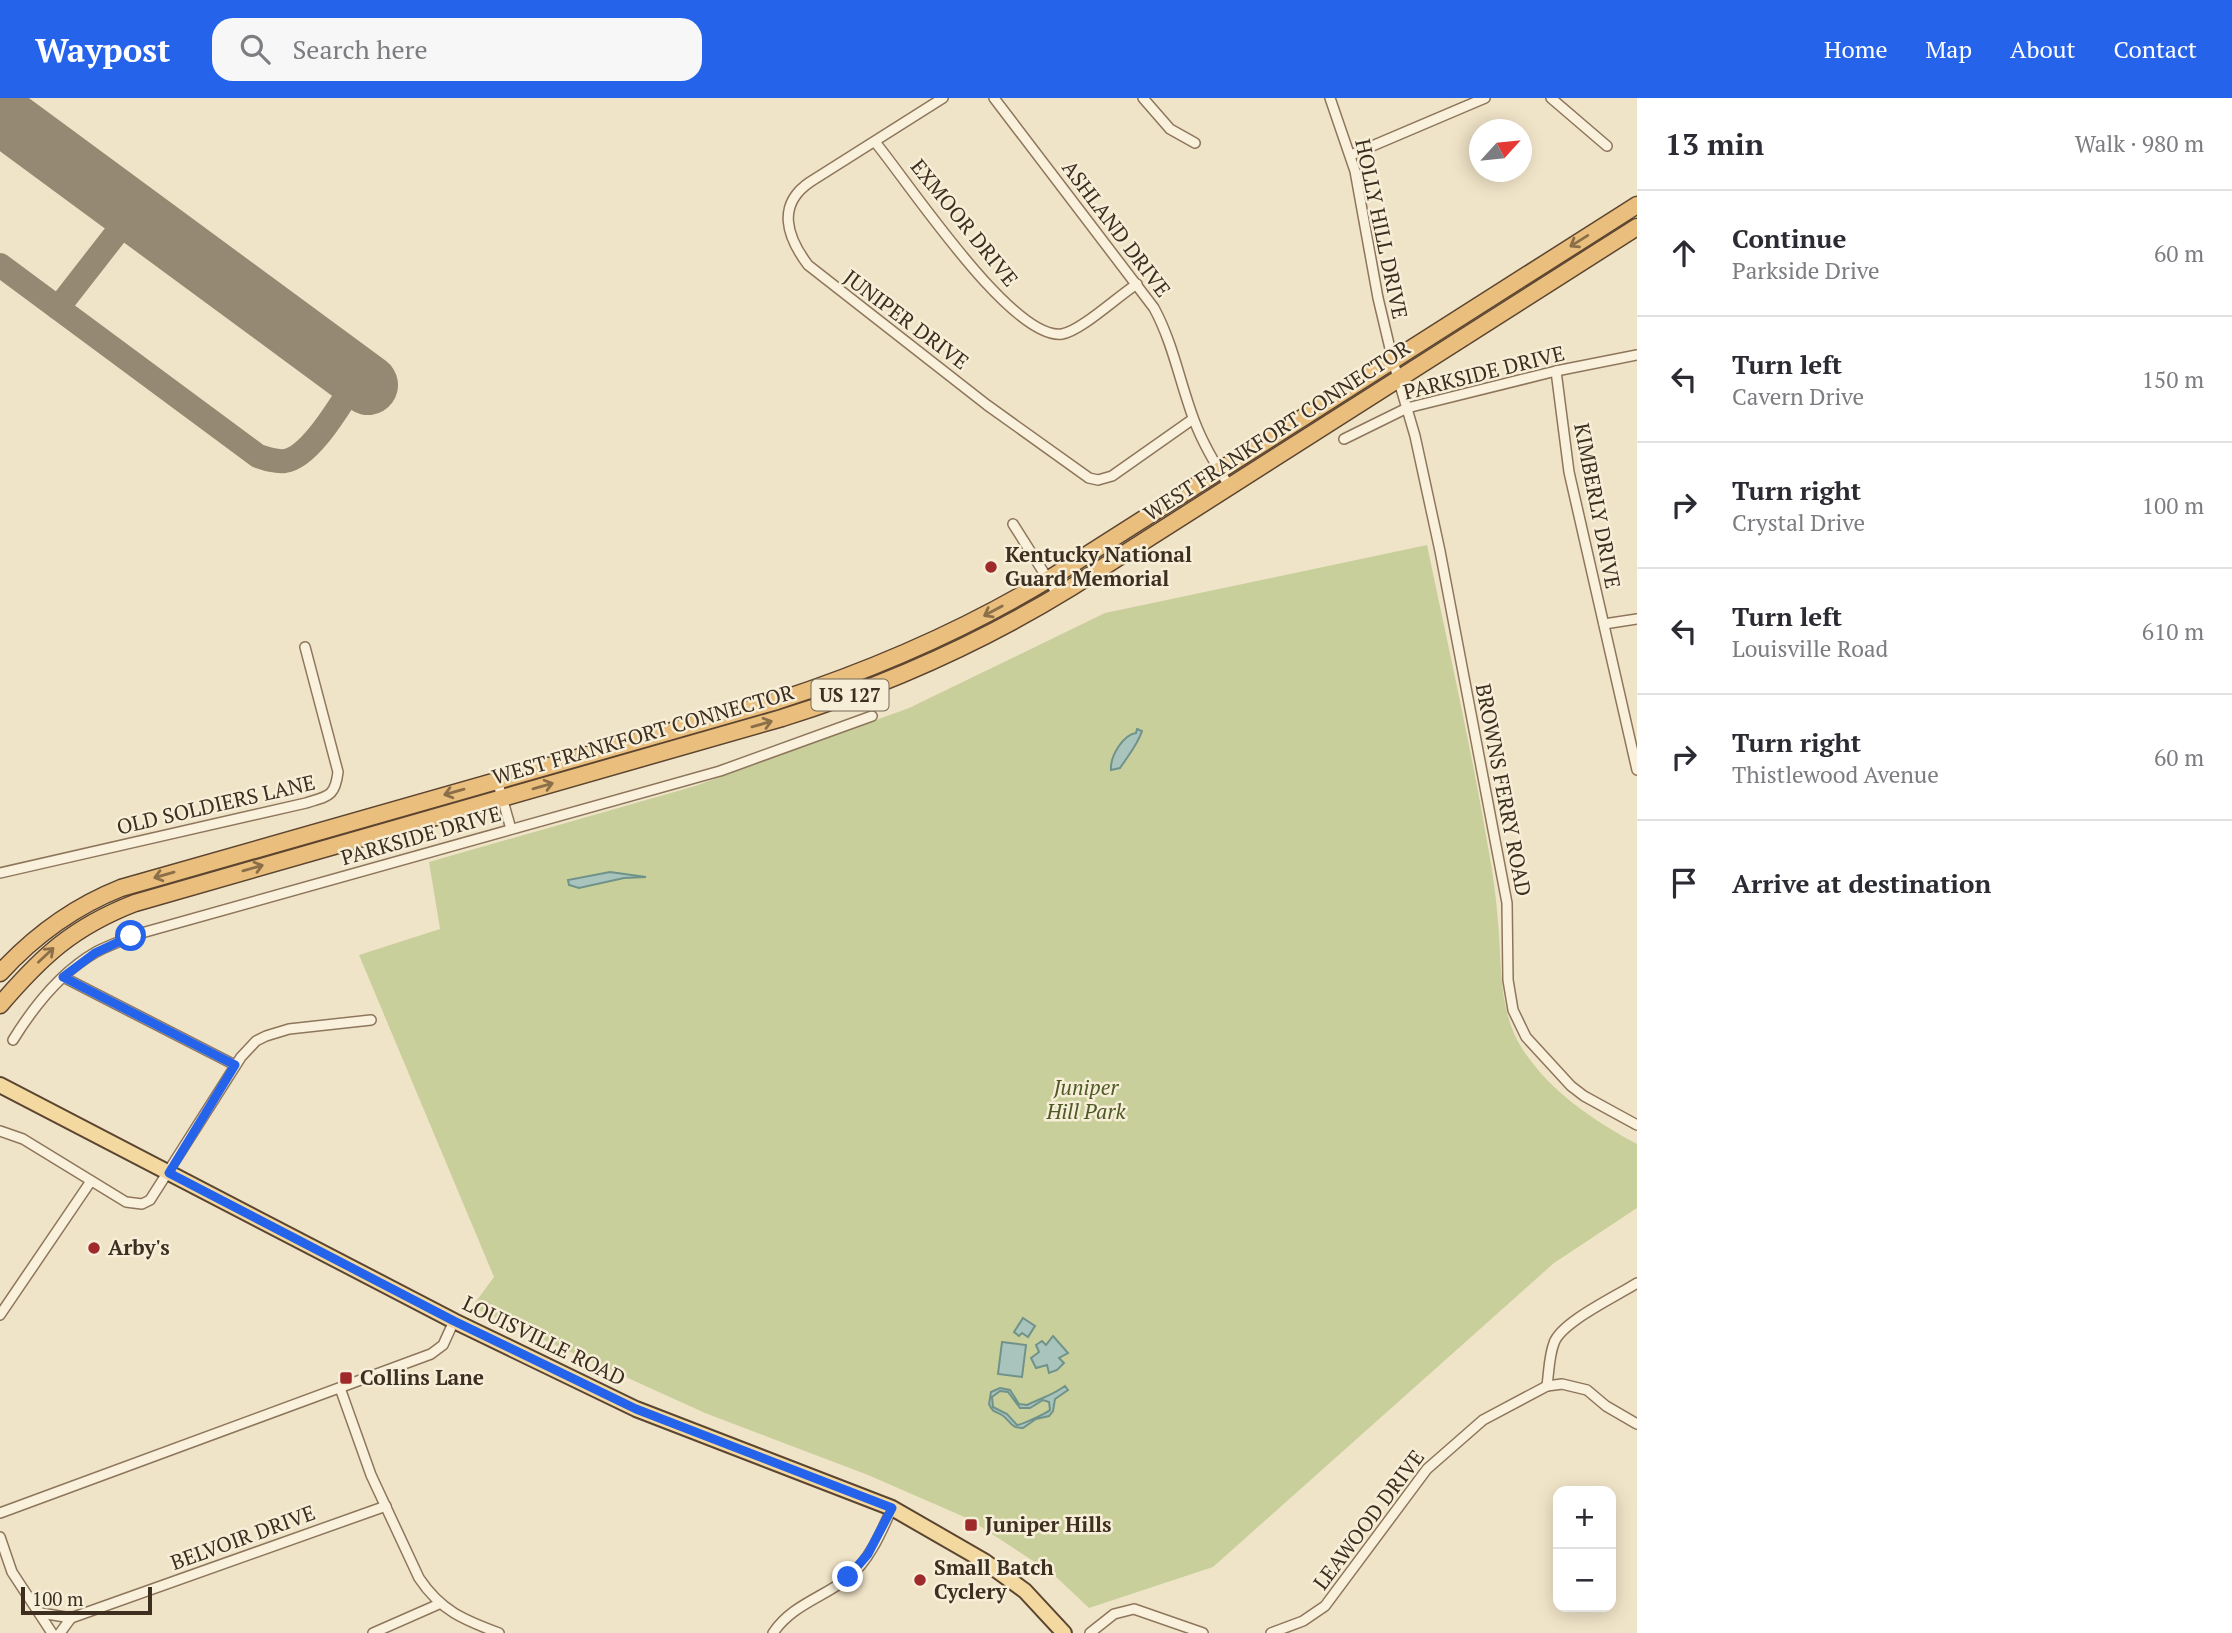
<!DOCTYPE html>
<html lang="en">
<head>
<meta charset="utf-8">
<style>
  :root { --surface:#fff; --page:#f7f7f7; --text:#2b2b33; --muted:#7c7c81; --line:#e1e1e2; --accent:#2563eb }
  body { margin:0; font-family:"PT Serif",serif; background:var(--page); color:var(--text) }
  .controls { position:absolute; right:21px; bottom:21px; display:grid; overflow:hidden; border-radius:14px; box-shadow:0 4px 18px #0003 }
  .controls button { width:63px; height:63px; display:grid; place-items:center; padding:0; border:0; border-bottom:2px solid var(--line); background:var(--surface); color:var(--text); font:35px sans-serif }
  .compass { position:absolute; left:1469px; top:21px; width:63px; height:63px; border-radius:50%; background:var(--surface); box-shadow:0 4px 18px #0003; rotate:63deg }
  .scale { position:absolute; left:21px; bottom:18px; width:131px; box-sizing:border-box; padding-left:7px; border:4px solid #3d2e20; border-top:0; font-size:19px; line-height:24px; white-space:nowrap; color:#3d2e20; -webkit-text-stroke:5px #f7eed8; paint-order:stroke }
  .stop { position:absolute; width:21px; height:21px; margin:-16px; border:5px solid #2563eb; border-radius:50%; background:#fff }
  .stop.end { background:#2563eb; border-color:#fff; box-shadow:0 2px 7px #0008 }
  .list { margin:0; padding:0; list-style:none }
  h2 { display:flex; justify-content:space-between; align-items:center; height:91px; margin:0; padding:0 28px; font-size:30px }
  h2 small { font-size:23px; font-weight:400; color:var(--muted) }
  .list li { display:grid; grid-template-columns:46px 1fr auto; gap:21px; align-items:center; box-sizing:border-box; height:126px; padding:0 28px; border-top:2px solid var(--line) }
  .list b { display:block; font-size:26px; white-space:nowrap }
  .list p { margin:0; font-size:23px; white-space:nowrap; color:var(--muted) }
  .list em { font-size:23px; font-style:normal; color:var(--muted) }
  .icon { flex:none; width:38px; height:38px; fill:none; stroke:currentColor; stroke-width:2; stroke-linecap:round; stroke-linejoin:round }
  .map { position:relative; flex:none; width:1637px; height:1535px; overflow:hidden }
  header { display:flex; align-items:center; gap:42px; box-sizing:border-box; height:98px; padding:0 35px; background:var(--accent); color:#fff }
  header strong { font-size:33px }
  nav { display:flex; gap:38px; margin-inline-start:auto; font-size:24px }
  .search { width:490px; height:63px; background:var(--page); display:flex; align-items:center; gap:18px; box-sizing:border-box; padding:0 24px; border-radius:21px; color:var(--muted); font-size:26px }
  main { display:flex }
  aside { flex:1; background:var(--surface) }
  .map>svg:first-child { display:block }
  .green { fill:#c9cf9b }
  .water { fill:#a9c4bc; stroke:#6f938a; stroke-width:2; fill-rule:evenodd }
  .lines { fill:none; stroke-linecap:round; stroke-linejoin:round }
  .taxiway { stroke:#968974; stroke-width:24 }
  .runway { stroke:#968974; stroke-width:60 }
  .minor-casing { stroke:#8d765c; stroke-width:12 }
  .primary-casing { stroke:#5b4430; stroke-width:18 }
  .trunk-casing { stroke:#5b4430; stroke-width:19 }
  .minor { stroke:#faf1dc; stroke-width:9 }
  .primary { stroke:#f3d9a0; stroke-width:14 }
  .trunk { stroke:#eabe7c; stroke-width:16 }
  .oneway { stroke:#8b6f49 }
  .route { stroke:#2563eb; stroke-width:9 }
  .poi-dot { fill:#9e2a2b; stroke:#f7eed8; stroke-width:2.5 }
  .labels { text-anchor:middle; stroke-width:5; stroke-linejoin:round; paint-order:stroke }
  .shield { fill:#f7eed8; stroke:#756857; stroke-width:2 }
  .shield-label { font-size:19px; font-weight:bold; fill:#3d2e20 }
  .street-label { font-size:21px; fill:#3d2e20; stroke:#f7eed8 }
  .poi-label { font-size:21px; font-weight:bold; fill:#3d2e20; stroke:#f7eed8; text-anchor:start }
  .park-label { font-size:21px; font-style:italic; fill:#4d5a26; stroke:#f7eed8 }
</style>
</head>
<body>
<header>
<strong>Waypost</strong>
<div class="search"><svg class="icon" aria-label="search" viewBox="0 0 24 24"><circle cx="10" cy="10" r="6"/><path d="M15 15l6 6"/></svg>Search here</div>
<nav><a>Home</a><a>Map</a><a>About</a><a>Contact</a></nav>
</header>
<main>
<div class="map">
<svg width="1637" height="1535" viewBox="0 0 1637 1535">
  <rect width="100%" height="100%" fill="#f0e4c8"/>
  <path class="green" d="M1427,447C1448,548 1471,648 1488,749C1493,774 1496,799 1498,823C1502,867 1498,914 1523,952C1551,994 1594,1023 1637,1046V1110L1554,1165L1213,1469L1089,1510L1053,1476L969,1421L868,1377L705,1315L472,1209L494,1179L359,857L440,831L429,764L695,688L909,610L1105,515Z"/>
  <g class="water">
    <path d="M1137,631L1142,633C1138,646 1128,658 1120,670L1111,672C1110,658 1123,637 1136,635Z"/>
    <polygon points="610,774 646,779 624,780 579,790 569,787 568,782"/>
    <polygon points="1023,1220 1035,1228 1028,1239 1022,1235 1019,1238 1014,1234"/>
    <polygon points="1053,1238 1068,1255 1059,1260 1064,1265 1057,1272 1049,1275 1047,1267 1036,1270 1031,1260 1039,1254 1036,1247 1042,1243 1046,1247"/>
    <polygon points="1002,1244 1026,1247 1022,1279 998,1276"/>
    <path d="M1065,1288L1068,1292L1055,1301L1053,1313L1049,1318L1036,1321L1023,1330C1010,1330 1011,1323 1002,1317C995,1313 993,1315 989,1306L991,1294L1000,1290L1010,1292L1019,1306L1027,1307C1039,1301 1053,1297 1065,1288ZM1000,1293L1008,1294L1020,1310H1030L1043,1302L1049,1304L1050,1312C1047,1315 1021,1327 1017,1327L1007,1316L993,1309L992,1299Z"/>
  </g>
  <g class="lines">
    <g class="taxiway">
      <path d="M0,167L258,358C267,361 276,364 285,363C312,359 343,301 358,280"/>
      <polyline points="58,210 132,115"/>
    </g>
    <polyline class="runway" points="0,16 368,287"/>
    <g class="minor-casing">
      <g id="minor">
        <path d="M943,0L810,84C776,107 787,139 808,167L987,307L1089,380L1098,382L1112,378L1193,321"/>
        <path d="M994,0L1154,210C1173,245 1180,285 1194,322C1203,346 1216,368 1230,389"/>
        <polyline points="1143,0 1170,31 1195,45"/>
        <polyline points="1330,0 1355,73 1378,200 1393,263 1415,338 1440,453 1507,805 1508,882 1513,912 1526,939 1571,988 1584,998 1637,1027"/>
        <polyline points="1551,0 1607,48"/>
        <path d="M875,44C906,81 1012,243 1062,236C1081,233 1118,198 1137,186"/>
        <polyline points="1351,57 1485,0"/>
        <polyline points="1556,273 1569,374 1637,672"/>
        <polyline points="1344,341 1407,310 1556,273 1637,257"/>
        <polyline points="1013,426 1058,497"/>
        <polyline points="1604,526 1637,521"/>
        <polyline points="497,682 511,731"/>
        <path d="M0,775L306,705C328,698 335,699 338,674L305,549"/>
        <polyline points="63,879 235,967"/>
        <path d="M13,942C34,908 61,874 96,854C107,848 120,844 131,838L720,673L872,618"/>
        <polyline points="0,1033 23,1041 126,1104 142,1106 150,1102 241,959 256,943 266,938 289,931 371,922"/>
        <polyline points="0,1217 91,1083"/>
        <path d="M1547,1288C1549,1273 1549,1258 1554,1245C1561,1224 1617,1198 1637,1185"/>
        <path d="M340,1290L371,1377L419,1480C441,1513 464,1522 499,1535"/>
        <polyline points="0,1415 431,1256 443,1247 454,1223"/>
        <polyline points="0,1439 12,1474 52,1535"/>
        <polyline points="41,1515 71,1520 386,1408"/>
        <polyline points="60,1535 71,1520"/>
        <polyline points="373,1535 439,1506"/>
        <path d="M773,1535C792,1507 822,1500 848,1480C869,1463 881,1435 892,1410"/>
        <polyline points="1090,1535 1114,1516 1134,1511 1203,1535"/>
        <polyline points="1271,1535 1303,1523 1325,1508 1427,1371 1483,1322 1547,1288 1562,1286 1587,1292 1606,1308 1637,1326"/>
      </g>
    </g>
    <g class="primary-casing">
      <polyline id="primary" points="0,987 454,1223 636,1311 892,1410 984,1463 1025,1493 1064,1535"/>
    </g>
    <g class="trunk-casing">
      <g id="trunk">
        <path d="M0,875C35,837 73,809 121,790L777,603C872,572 963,533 1049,481L1637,107"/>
        <path d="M0,907C42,858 73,829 135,805L782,620C884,588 981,545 1072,489L1637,129"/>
      </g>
    </g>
    <use href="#minor" class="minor"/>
    <use href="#primary" class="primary"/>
    <use href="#trunk" class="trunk"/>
  </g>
  <defs><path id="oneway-shaft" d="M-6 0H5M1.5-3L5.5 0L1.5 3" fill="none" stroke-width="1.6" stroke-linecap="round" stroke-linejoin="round" transform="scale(1.75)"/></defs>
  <g class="oneway">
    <use href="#oneway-shaft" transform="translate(1579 143) rotate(148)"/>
    <use href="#oneway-shaft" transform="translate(993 513) rotate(152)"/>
    <use href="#oneway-shaft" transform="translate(762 626) rotate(-16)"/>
    <use href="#oneway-shaft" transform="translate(543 688) rotate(-16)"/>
    <use href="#oneway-shaft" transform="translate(454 694) rotate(164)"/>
    <use href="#oneway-shaft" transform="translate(253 770) rotate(-16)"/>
    <use href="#oneway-shaft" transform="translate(164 777) rotate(164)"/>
    <use href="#oneway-shaft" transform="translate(46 857) rotate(-43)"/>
  </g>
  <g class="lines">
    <polyline class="route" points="131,838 95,855 63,879 235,967 169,1075 454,1223 636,1311 892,1410 868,1456 848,1479"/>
  </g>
  <g class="poi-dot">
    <circle cx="991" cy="469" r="7"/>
    <circle cx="94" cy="1150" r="7"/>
    <rect x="339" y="1273" width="14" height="14" rx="3.5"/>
    <rect x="964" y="1420" width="14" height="14" rx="3.5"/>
    <circle cx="920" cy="1482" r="7"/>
  </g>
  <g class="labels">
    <rect class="shield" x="811.5" y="581.5" width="77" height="31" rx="5"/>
    <g class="shield-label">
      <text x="850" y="604">US 127</text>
    </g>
    <g class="street-label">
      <text transform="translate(964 125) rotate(51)" y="7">EXMOOR DRIVE</text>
      <text transform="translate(1116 131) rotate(53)" y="7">ASHLAND DRIVE</text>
      <text transform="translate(1381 131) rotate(78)" y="7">HOLLY HILL DRIVE</text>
      <text transform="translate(906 222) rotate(37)" y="7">JUNIPER DRIVE</text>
      <text transform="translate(1484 275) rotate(-14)" y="7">PARKSIDE DRIVE</text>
      <text transform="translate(1277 333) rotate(-33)" y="7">WEST FRANKFORT CONNECTOR</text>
      <text transform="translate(1597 408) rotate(79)" y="7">KIMBERLY DRIVE</text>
      <text transform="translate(643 637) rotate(-16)" y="7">WEST FRANKFORT CONNECTOR</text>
      <text transform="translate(1503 692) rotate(79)" y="7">BROWNS FERRY ROAD</text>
      <text transform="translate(216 707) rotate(-13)" y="7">OLD SOLDIERS LANE</text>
      <text transform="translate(421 738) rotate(-16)" y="7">PARKSIDE DRIVE</text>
      <text transform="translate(544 1243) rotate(26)" y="7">LOUISVILLE ROAD</text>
      <text transform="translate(1369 1422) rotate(-53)" y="7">LEAWOOD DRIVE</text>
      <text transform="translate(243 1440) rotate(-20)" y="7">BELVOIR DRIVE</text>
    </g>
    <g class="poi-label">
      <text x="1005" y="464">Kentucky National<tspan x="1005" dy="24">Guard Memorial</tspan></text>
      <text x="108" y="1157">Arby's</text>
      <text x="360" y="1287">Collins Lane</text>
      <text x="985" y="1434">Juniper Hills</text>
      <text x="934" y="1477">Small Batch<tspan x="934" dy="24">Cyclery</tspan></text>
    </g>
    <g class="park-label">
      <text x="1086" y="997">Juniper<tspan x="1086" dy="24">Hill Park</tspan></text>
    </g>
  </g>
</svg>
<div class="controls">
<button>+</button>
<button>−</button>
</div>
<svg class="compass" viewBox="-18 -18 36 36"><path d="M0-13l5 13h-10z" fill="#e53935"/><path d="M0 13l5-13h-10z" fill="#7c7c81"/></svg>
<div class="scale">100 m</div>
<div class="stop" style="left:131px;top:838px"></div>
<div class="stop end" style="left:848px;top:1479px"></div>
</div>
<aside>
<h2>13 min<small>Walk · 980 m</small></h2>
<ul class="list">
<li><svg class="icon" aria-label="ahead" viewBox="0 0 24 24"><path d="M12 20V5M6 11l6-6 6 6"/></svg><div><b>Continue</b><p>Parkside Drive</p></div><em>60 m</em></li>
<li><svg class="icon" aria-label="left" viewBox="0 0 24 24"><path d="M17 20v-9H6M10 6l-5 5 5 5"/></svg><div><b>Turn left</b><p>Cavern Drive</p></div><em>150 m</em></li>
<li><svg class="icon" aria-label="right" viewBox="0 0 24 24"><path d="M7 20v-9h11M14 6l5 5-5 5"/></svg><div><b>Turn right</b><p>Crystal Drive</p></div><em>100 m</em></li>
<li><svg class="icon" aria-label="left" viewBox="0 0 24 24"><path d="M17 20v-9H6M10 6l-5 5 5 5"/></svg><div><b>Turn left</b><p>Louisville Road</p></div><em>610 m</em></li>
<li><svg class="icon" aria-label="right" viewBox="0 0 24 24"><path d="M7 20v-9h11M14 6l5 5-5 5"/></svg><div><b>Turn right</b><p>Thistlewood Avenue</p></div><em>60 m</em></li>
<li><svg class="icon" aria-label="arrive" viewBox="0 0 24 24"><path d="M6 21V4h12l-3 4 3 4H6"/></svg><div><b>Arrive at destination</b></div></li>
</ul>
</aside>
</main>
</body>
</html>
